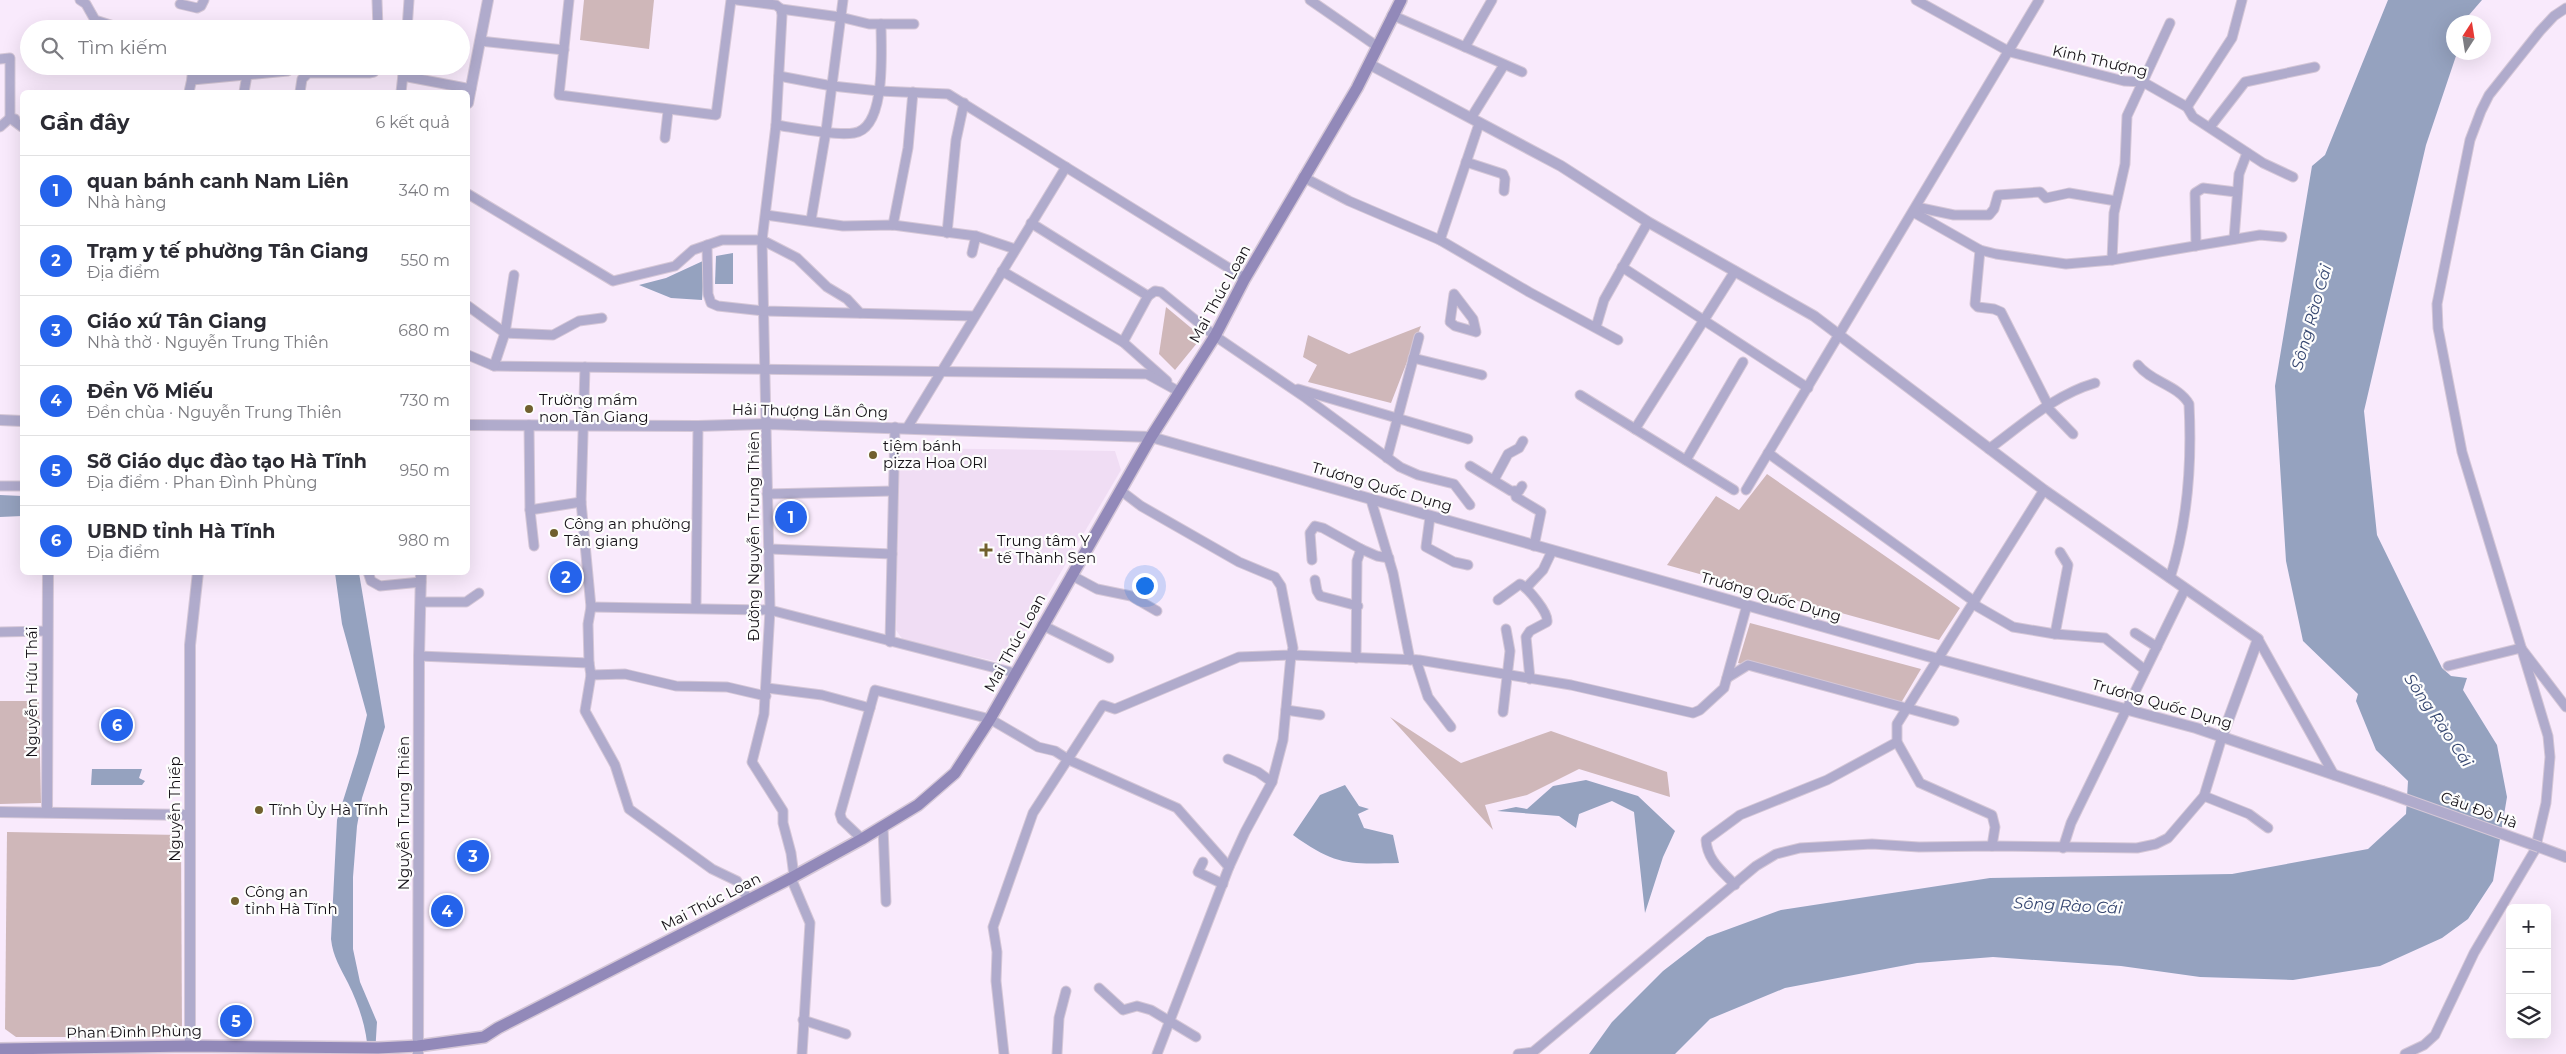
<!DOCTYPE html>
<html lang="vi">
<head>
<meta charset="utf-8">
<style>
  :root { --surface:#fff; --page:#f2f2f3; --text:#2b2b33; --muted:#7c7c81; --line:#e1e1e2; --accent:#2563eb }
  body { margin:0; font-family:Montserrat,sans-serif; background:var(--page); color:var(--text) }
  .controls { position:absolute; right:15px; bottom:15px; display:grid; overflow:hidden; border-radius:8px; box-shadow:0 5px 20px #0002 }
  .controls button { width:45px; height:45px; display:grid; place-items:center; padding:0; border:0; border-bottom:1px solid var(--line); background:var(--surface); color:var(--text); font:25px sans-serif }
  .compass { position:absolute; left:2446px; top:15px; width:45px; height:45px; border-radius:50%; background:var(--surface); box-shadow:0 5px 20px #0002; rotate:12deg }
  .you { position:absolute; left:1144px; top:585px; width:18px; height:18px; margin:-12px; border:4px solid #fff; border-radius:50%; background:#1a73e8; box-shadow:0 0 0 8px #1a73e833 }
  .badge { display:grid; place-items:center; width:32px; height:32px; border-radius:50%; background:var(--accent); color:#fff; font-size:16px; font-weight:700 }
  .pin { position:absolute; translate:-50% -50%; border:2px solid #fff; box-shadow:0 1px 5px #0006 }
  .list { margin:0; padding:0; list-style:none }
  h2 { display:flex; justify-content:space-between; align-items:center; height:65px; margin:0; padding:0 20px; font-size:21px }
  h2 small { font-size:16px; font-weight:400; color:var(--muted) }
  .list li { display:grid; grid-template-columns:32px 1fr auto; gap:15px; align-items:center; box-sizing:border-box; height:70px; padding:0 20px; border-top:1px solid var(--line) }
  .list b { display:block; font-size:19px; white-space:nowrap }
  .list p { margin:0; font-size:16px; white-space:nowrap; color:var(--muted) }
  .list em { font-size:16px; font-style:normal; color:var(--muted) }
  .icon { flex:none; width:28px; height:28px; fill:none; stroke:currentColor; stroke-width:2; stroke-linecap:round; stroke-linejoin:round }
  .map { position:relative; flex:none; width:2566px; height:1054px; overflow:hidden }
  .search { position:absolute; background:var(--surface); box-shadow:0 5px 20px #0002; left:20px; top:20px; width:450px; height:55px; display:flex; align-items:center; gap:12px; box-sizing:border-box; padding:0 18px; border-radius:28px; color:var(--muted); font-size:19px }
  .panel { position:absolute; background:var(--surface); box-shadow:0 5px 20px #0002; left:20px; top:90px; width:450px; height:485px; border-radius:8px }
  .map>svg:first-child { display:block }
  .built { fill:#f0ddf4 }
  .green { fill:#cfb7b9 }
  .water { fill:#95a2bf }
  .lines { fill:none; stroke-linecap:round; stroke-linejoin:round }
  .minor-casing { stroke:#d5c7d7; stroke-width:11 }
  .tertiary-casing { stroke:#d5c7d7; stroke-width:12 }
  .secondary-casing { stroke:#d5c7d7; stroke-width:14 }
  .minor { stroke:#b0abcc; stroke-width:9 }
  .tertiary { stroke:#b0abcc; stroke-width:10 }
  .secondary { stroke:#9289b9; stroke-width:11 }
  .tertiary-bridge-casing { stroke:#d5c7d7; stroke-width:12; stroke-linecap:butt }
  .tertiary-bridge { stroke:#b0abcc; stroke-width:10 }
  .poi-dot { fill:#70602e; stroke:#fdfdfd; stroke-width:2 }
  .labels { text-anchor:middle; stroke-width:4.5; stroke-linejoin:round; paint-order:stroke }
  .street-label { font-size:15px; fill:#151117; stroke:#fdfdfd }
  .poi-label { font-size:15px; fill:#151117; stroke:#fdfdfd; text-anchor:start }
  .water-label { font-size:16px; font-style:italic; fill:#364771; stroke:#fdfdfd }
</style>
</head>
<body>
<div class="map">
<svg width="2566" height="1054" viewBox="0 0 2566 1054">
  <rect width="100%" height="100%" fill="#f9eafc"/>
  <polygon class="built" points="906,448 1115,451 1121,470 1011,657 999,662 903,640 896,630 899,456"/>
  <g class="green">
    <polygon points="584,0 654,0 649,49 580,40"/>
    <polygon points="1166,307 1202,337 1175,370 1159,354"/>
    <polygon points="1421,326 1391,403 1308,382 1317,365 1303,357 1308,335 1349,354"/>
    <polygon points="1767,474 1960,608 1939,640 1667,565 1716,496 1739,510"/>
    <polygon points="1750,623 1921,669 1898,708 1738,663"/>
    <polygon points="0,701 39,701 41,803 0,804"/>
    <polygon points="1390,717 1461,763 1551,731 1667,772 1670,797 1579,769 1527,795 1485,805 1493,830"/>
    <polygon points="7,832 181,835 182,1037 16,1037 5,1029"/>
  </g>
  <g class="water">
    <polygon points="2388,0 2482,0 2469,15 2467,22 2454,22 2454,52 2457,53 2426,145 2364,411 2377,535 2442,668 2451,676 2467,678 2463,690 2497,745 2507,797 2493,881 2468,919 2442,938 2380,966 2293,980 2200,977 2121,966 1993,957 1917,963 1785,988 1710,1019 1675,1054 1589,1054 1612,1022 1663,971 1707,937 1781,910 1990,878 2232,874 2368,849 2406,814 2408,781 2376,750 2356,701 2358,694 2303,641 2286,561 2275,386 2312,166 2325,155"/>
    <polygon points="733,253 733,284 715,284 716,256"/>
    <polygon points="705,260 702,300 671,298 639,285 666,278"/>
    <polygon points="0,495 22,496 22,516 0,517"/>
    <path d="M335,573H359L385,727L362,798L357,826L353,877V949L360,982L377,1022L375,1054H368C367,1029 359,1005 348,983C340,967 333,957 331,939L337,820L358,753L367,715L342,624Z"/>
    <polygon points="92,769 142,769 139,778 145,781 142,785 91,785"/>
    <polygon points="1586,780 1638,796 1675,831 1663,857 1645,913 1634,812 1612,801 1579,814 1576,828 1559,816 1497,811 1516,807 1527,809 1553,786"/>
    <path d="M1345,785L1359,806L1369,809L1358,814L1364,828L1393,835L1399,863C1348,864 1336,866 1293,835L1320,795Z"/>
  </g>
  <g class="lines">
    <g class="minor-casing">
      <g id="minor">
        <polyline points="80,0 86,4 95,20 123,29"/>
        <polyline points="377,0 378,29"/>
        <polyline points="569,0 559,95 716,115 731,0"/>
        <polyline points="737,0 776,5 781,9 782,15 776,125 762,240 770,610 764,714 752,762 783,811 783,823 791,853 794,876"/>
        <polyline points="1310,0 1378,47"/>
        <polyline points="1916,0 2010,52 2124,81 2143,82 2187,107 2193,117 2263,163 2293,177"/>
        <polyline points="180,4 197,8 201,6 204,0"/>
        <polyline points="781,9 840,17 869,24 914,24"/>
        <polyline points="1392,15 1522,72"/>
        <polyline points="130,29 157,26 183,29"/>
        <polyline points="407,29 409,0"/>
        <polyline points="480,41 564,50"/>
        <polyline points="1465,47 1492,0"/>
        <polyline points="0,59 10,58 10,118 22,127"/>
        <polyline points="192,66 192,80 288,71"/>
        <polyline points="122,67 122,66"/>
        <polyline points="403,76 471,89"/>
        <polyline points="779,76 832,86 879,91 948,94 1245,278"/>
        <polyline points="189,92 193,74"/>
        <polyline points="244,92 247,75"/>
        <polyline points="300,92 302,79 308,73 369,73 374,72 376,66"/>
        <polyline points="401,92 404,66"/>
        <polyline points="2187,107 2232,38 2242,0"/>
        <polyline points="1471,118 1504,65"/>
        <path d="M776,125C796,128 835,136 854,133C887,128 881,49 881,24"/>
        <polyline points="0,127 10,118 15,119"/>
        <polyline points="2210,127 2245,82 2315,67"/>
        <polyline points="665,138 668,111"/>
        <polyline points="1466,162 1503,174 1505,179 1504,191"/>
        <polyline points="1303,177 1349,201 1440,240 1529,292 1618,340"/>
        <polyline points="468,194 613,281 675,266 693,250 722,240 762,240 797,258 827,287 847,299 860,313"/>
        <polyline points="1916,207 1954,215 1989,215 1994,209 1998,195 2040,192 2046,198 2069,193 2116,201"/>
        <polyline points="1913,212 1980,250 1996,254 2066,264 2112,260 2260,235 2282,237"/>
        <polyline points="766,215 843,226 893,225 976,236"/>
        <polyline points="811,220 826,131 843,0"/>
        <polyline points="893,225 908,148 913,92"/>
        <polyline points="947,233 956,140 964,103"/>
        <polyline points="2234,239 2239,174 2247,153"/>
        <polyline points="1440,240 1479,124"/>
        <polyline points="707,245 708,294 711,303 718,306 764,311 974,316"/>
        <polyline points="2196,246 2195,193 2203,188 2236,192"/>
        <polyline points="1980,250 1975,304 1978,307 1994,309 2001,312 2048,405"/>
        <polyline points="972,253 976,236 1015,249"/>
        <polyline points="2112,260 2114,213 2125,164 2127,116 2170,23"/>
        <polyline points="1622,267 1808,388"/>
        <polyline points="1002,271 1123,342 1148,296 1031,223"/>
        <polygon points="1454,294 1473,319 1476,332 1455,326 1450,322"/>
        <polyline points="1148,296 1155,291 1161,292 1215,336 1306,398 1400,467 1418,475 1454,484 1470,505"/>
        <polyline points="468,306 505,333 553,335 579,321 602,318"/>
        <polyline points="1596,327 1604,300 1648,222"/>
        <polyline points="1123,342 1167,381"/>
        <polyline points="468,355 494,366 1147,374 1178,391"/>
        <polyline points="1413,358 1482,375"/>
        <path d="M2138,365C2151,382 2178,385 2189,404C2192,462 2188,522 2170,578"/>
        <polyline points="494,366 505,333 514,275"/>
        <polyline points="585,367 581,502 591,607 588,624 589,663"/>
        <polyline points="1298,389 1468,439"/>
        <polyline points="1580,395 1734,490"/>
        <polyline points="2046,406 2073,434"/>
        <polyline points="529,425 530,510 534,546"/>
        <polyline points="907,428 1066,167"/>
        <polyline points="1635,429 1735,271"/>
        <path d="M1989,449C2023,424 2054,395 2095,383"/>
        <polyline points="1768,453 1975,602"/>
        <polyline points="1387,458 1419,337"/>
        <polyline points="1686,460 1743,362"/>
        <polyline points="1470,466 1511,491 1519,491 1522,486"/>
        <polyline points="1494,480 1508,454 1519,448 1523,441"/>
        <polyline points="0,486 22,486"/>
        <polyline points="1746,490 2039,0"/>
        <polyline points="1515,491 1516,497 1541,512 1534,546"/>
        <polyline points="767,494 893,491"/>
        <polyline points="1371,500 1393,573 1410,660"/>
        <polyline points="530,510 581,502"/>
        <polyline points="1430,517 1426,547 1454,562 1468,565"/>
        <polyline points="770,549 892,554"/>
        <polyline points="1312,560 1310,533 1315,526 1323,528 1361,549 1377,556 1389,558"/>
        <polyline points="368,572 371,581 380,586 421,582"/>
        <polyline points="1071,575 1097,589 1131,596 1157,611"/>
        <polyline points="1315,580 1317,591 1320,596 1358,606"/>
        <polyline points="1526,588 1543,570 1552,551"/>
        <path d="M1498,600L1520,584C1528,588 1549,613 1547,622L1530,631L1526,637L1530,679"/>
        <polyline points="421,602 466,602 479,593"/>
        <polyline points="1973,604 2013,627 2055,634 2105,638 2145,670"/>
        <polyline points="591,607 770,610 1015,673"/>
        <polyline points="696,607 698,426"/>
        <polyline points="1042,625 1109,658"/>
        <polyline points="0,632 47,631"/>
        <polyline points="2135,633 2157,647"/>
        <polyline points="2055,634 2068,565 2060,552"/>
        <polyline points="2258,639 2334,775"/>
        <polyline points="890,642 895,427"/>
        <polyline points="419,656 589,663 591,675 625,674 676,686 727,687 766,696"/>
        <polyline points="1356,658 1357,561 1361,549"/>
        <polyline points="1416,660 1428,697 1451,727"/>
        <polyline points="2448,666 2521,648 2566,707"/>
        <polyline points="591,675 585,711 615,765 629,809 712,869 737,881 748,899"/>
        <polyline points="1727,678 1748,665 1954,721"/>
        <polyline points="767,688 822,695 870,708 875,690 990,719 1038,747 1055,751 1069,760 1177,808 1229,867"/>
        <polyline points="1286,710 1320,715"/>
        <polyline points="1503,712 1510,651 1506,629"/>
        <polyline points="1228,759 1258,772 1272,782"/>
        <polyline points="2204,796 2249,814 2268,828"/>
        <polyline points="883,827 886,902"/>
        <polyline points="862,839 842,820 840,814 870,708"/>
        <polyline points="1992,846 1995,827 1992,815 1920,783 1897,742 1897,724 2044,490"/>
        <polyline points="2063,848 2071,823 2185,589"/>
        <polyline points="1203,862 1198,872 1223,884"/>
        <polyline points="791,878 810,923 802,1054"/>
        <path d="M1735,885C1722,871 1707,860 1706,840L1740,815L1827,780L1897,742"/>
        <polyline points="1099,988 1123,1010 1137,1006 1151,1010 1196,1037"/>
        <polyline points="803,1020 846,1034"/>
        <polyline points="1004,1054 996,981 997,952 993,927 1033,813 1103,705 1115,709 1239,657 1291,655 1293,648 1281,586 1275,577 1239,562 1141,506 1120,490"/>
        <polyline points="1057,1054 1059,1018 1066,991"/>
        <polyline points="1157,1054 1229,867 1245,832 1272,782 1283,740 1291,655 1419,660 1571,685 1693,713 1700,710 1724,688 1747,605"/>
        <polyline points="1518,1054 1533,1052 1756,866 1776,854 1800,848 1872,844 1919,847 1992,846 2137,848 2156,844 2168,838 2204,796 2222,737"/>
        <polyline points="2405,1054 2424,1045 2435,1035 2474,953 2535,850 2546,803 2550,757 2548,736 2462,452 2438,328 2437,304 2470,140 2481,111 2489,95 2540,31 2554,16 2566,8"/>
      </g>
    </g>
    <g class="tertiary-casing">
      <g id="tertiary">
        <polyline points="1369,64 1561,166 1648,222 1814,316 2044,490 2258,639 2222,737"/>
        <polyline points="468,103 488,0"/>
        <polyline points="0,420 22,421"/>
        <polyline points="468,425 698,426 768,424 1151,437 1938,659 2196,728 2382,791"/>
        <polyline points="0,812 190,815"/>
        <polyline points="47,812 48,572"/>
        <polyline points="2539,847 2566,857"/>
        <polyline points="190,1046 190,645 198,572"/>
        <polyline points="418,1054 419,656 421,572"/>
      </g>
    </g>
    <g class="secondary-casing">
      <polyline id="secondary" points="0,1049 190,1046 378,1048 418,1046 484,1037 498,1028 791,878 862,839 918,805 955,773 990,719 1151,437 1215,336 1244,280 1357,88 1401,0"/>
    </g>
    <use href="#minor" class="minor"/>
    <use href="#tertiary" class="tertiary"/>
    <use href="#secondary" class="secondary"/>
    <g class="tertiary-bridge-casing">
      <polyline id="tertiary-bridge" points="2382,791 2539,847"/>
    </g>
    <use href="#tertiary-bridge" class="tertiary-bridge"/>
  </g>
  <g class="poi-dot">
    <circle cx="529" cy="409" r="5"/>
    <circle cx="873" cy="455" r="5"/>
    <circle cx="554" cy="533" r="5"/>
    <path d="M983.5 542.5h5v5h5v5h-5v5h-5v-5h-5v-5h5z"/>
    <circle cx="259" cy="810" r="5"/>
    <circle cx="235" cy="901" r="5"/>
  </g>
  <g class="labels">
    <g class="street-label">
      <text transform="translate(2100 61) rotate(13)" y="5">Kinh Thượng</text>
      <text transform="translate(1220 294) rotate(-61)" y="5">Mai Thúc Loan</text>
      <text transform="translate(810 411) rotate(1)" y="5">Hải Thượng Lãn Ông</text>
      <text transform="translate(1382 487) rotate(16)" y="5">Trương Quốc Dụng</text>
      <text transform="translate(754 536) rotate(-90)" y="5">Đường Nguyễn Trung Thiên</text>
      <text transform="translate(1771 597) rotate(16)" y="5">Trương Quốc Dụng</text>
      <text transform="translate(1015 643) rotate(-61)" y="5">Mai Thúc Loan</text>
      <text transform="translate(32 692) rotate(-90)" y="5">Nguyễn Hứu Thái</text>
      <text transform="translate(2162 704) rotate(16)" y="5">Trương Quốc Dụng</text>
      <text transform="translate(175 809) rotate(-90)" y="5">Nguyễn Thiếp</text>
      <text transform="translate(2479 810) rotate(20)" y="5">Cầu Đò Hà</text>
      <text transform="translate(404 813) rotate(-90)" y="5">Nguyễn Trung Thiên</text>
      <text transform="translate(711 902) rotate(-27)" y="5">Mai Thúc Loan</text>
      <text transform="translate(134 1032) rotate(-1)" y="5">Phan Đình Phùng</text>
    </g>
    <g class="poi-label">
      <text x="539" y="405">Trường mầm<tspan x="539" dy="17">non Tân Giang</tspan></text>
      <text x="883" y="451">tiệm bánh<tspan x="883" dy="17">pizza Hoa ORI</tspan></text>
      <text x="564" y="529">Công an phường<tspan x="564" dy="17">Tân giang</tspan></text>
      <text x="997" y="546">Trung tâm Y<tspan x="997" dy="17">tế Thành Sen</tspan></text>
      <text x="269" y="815">Tĩnh Ủy Hà Tĩnh</text>
      <text x="245" y="897">Công an<tspan x="245" dy="17">tỉnh Hà Tĩnh</tspan></text>
    </g>
    <g class="water-label">
      <text transform="translate(2311 317) rotate(-74)" y="6">Sông Rào Cái</text>
      <text transform="translate(2439 720) rotate(56)" y="6">Sông Rào Cái</text>
      <text transform="translate(2068 905) rotate(3)" y="6">Sông Rào Cái</text>
    </g>
  </g>
</svg>
<div class="controls">
<button>+</button>
<button>−</button>
<button><svg class="icon" aria-label="layers" viewBox="0 0 24 24"><path d="M12 4l9 5-9 5-9-5zM3 14l9 5 9-5"/></svg></button>
</div>
<svg class="compass" viewBox="-18 -18 36 36"><path d="M0-13l5 13h-10z" fill="#e53935"/><path d="M0 13l5-13h-10z" fill="#7c7c81"/></svg>
<div class="you"></div>
<div class="pin badge" style="left:791px;top:517px">1</div>
<div class="pin badge" style="left:566px;top:577px">2</div>
<div class="pin badge" style="left:473px;top:856px">3</div>
<div class="pin badge" style="left:447px;top:911px">4</div>
<div class="pin badge" style="left:236px;top:1021px">5</div>
<div class="pin badge" style="left:117px;top:725px">6</div>
<div class="search"><svg class="icon" aria-label="search" viewBox="0 0 24 24"><circle cx="10" cy="10" r="6"/><path d="M15 15l6 6"/></svg>Tìm kiếm</div>
<section class="panel">
<h2>Gần đây<small>6 kết quả</small></h2>
<ul class="list">
<li><span class="badge">1</span><div><b>quan bánh canh Nam Liên</b><p>Nhà hàng</p></div><em>340 m</em></li>
<li><span class="badge">2</span><div><b>Trạm y tế phường Tân Giang</b><p>Địa điểm</p></div><em>550 m</em></li>
<li><span class="badge">3</span><div><b>Giáo xứ Tân Giang</b><p>Nhà thờ · Nguyễn Trung Thiên</p></div><em>680 m</em></li>
<li><span class="badge">4</span><div><b>Đền Võ Miếu</b><p>Đền chùa · Nguyễn Trung Thiên</p></div><em>730 m</em></li>
<li><span class="badge">5</span><div><b>Sỡ Giáo dục đào tạo Hà Tĩnh</b><p>Địa điểm · Phan Đình Phùng</p></div><em>950 m</em></li>
<li><span class="badge">6</span><div><b>UBND tỉnh Hà Tĩnh</b><p>Địa điểm</p></div><em>980 m</em></li>
</ul>
</section>
</div>
</body>
</html>
